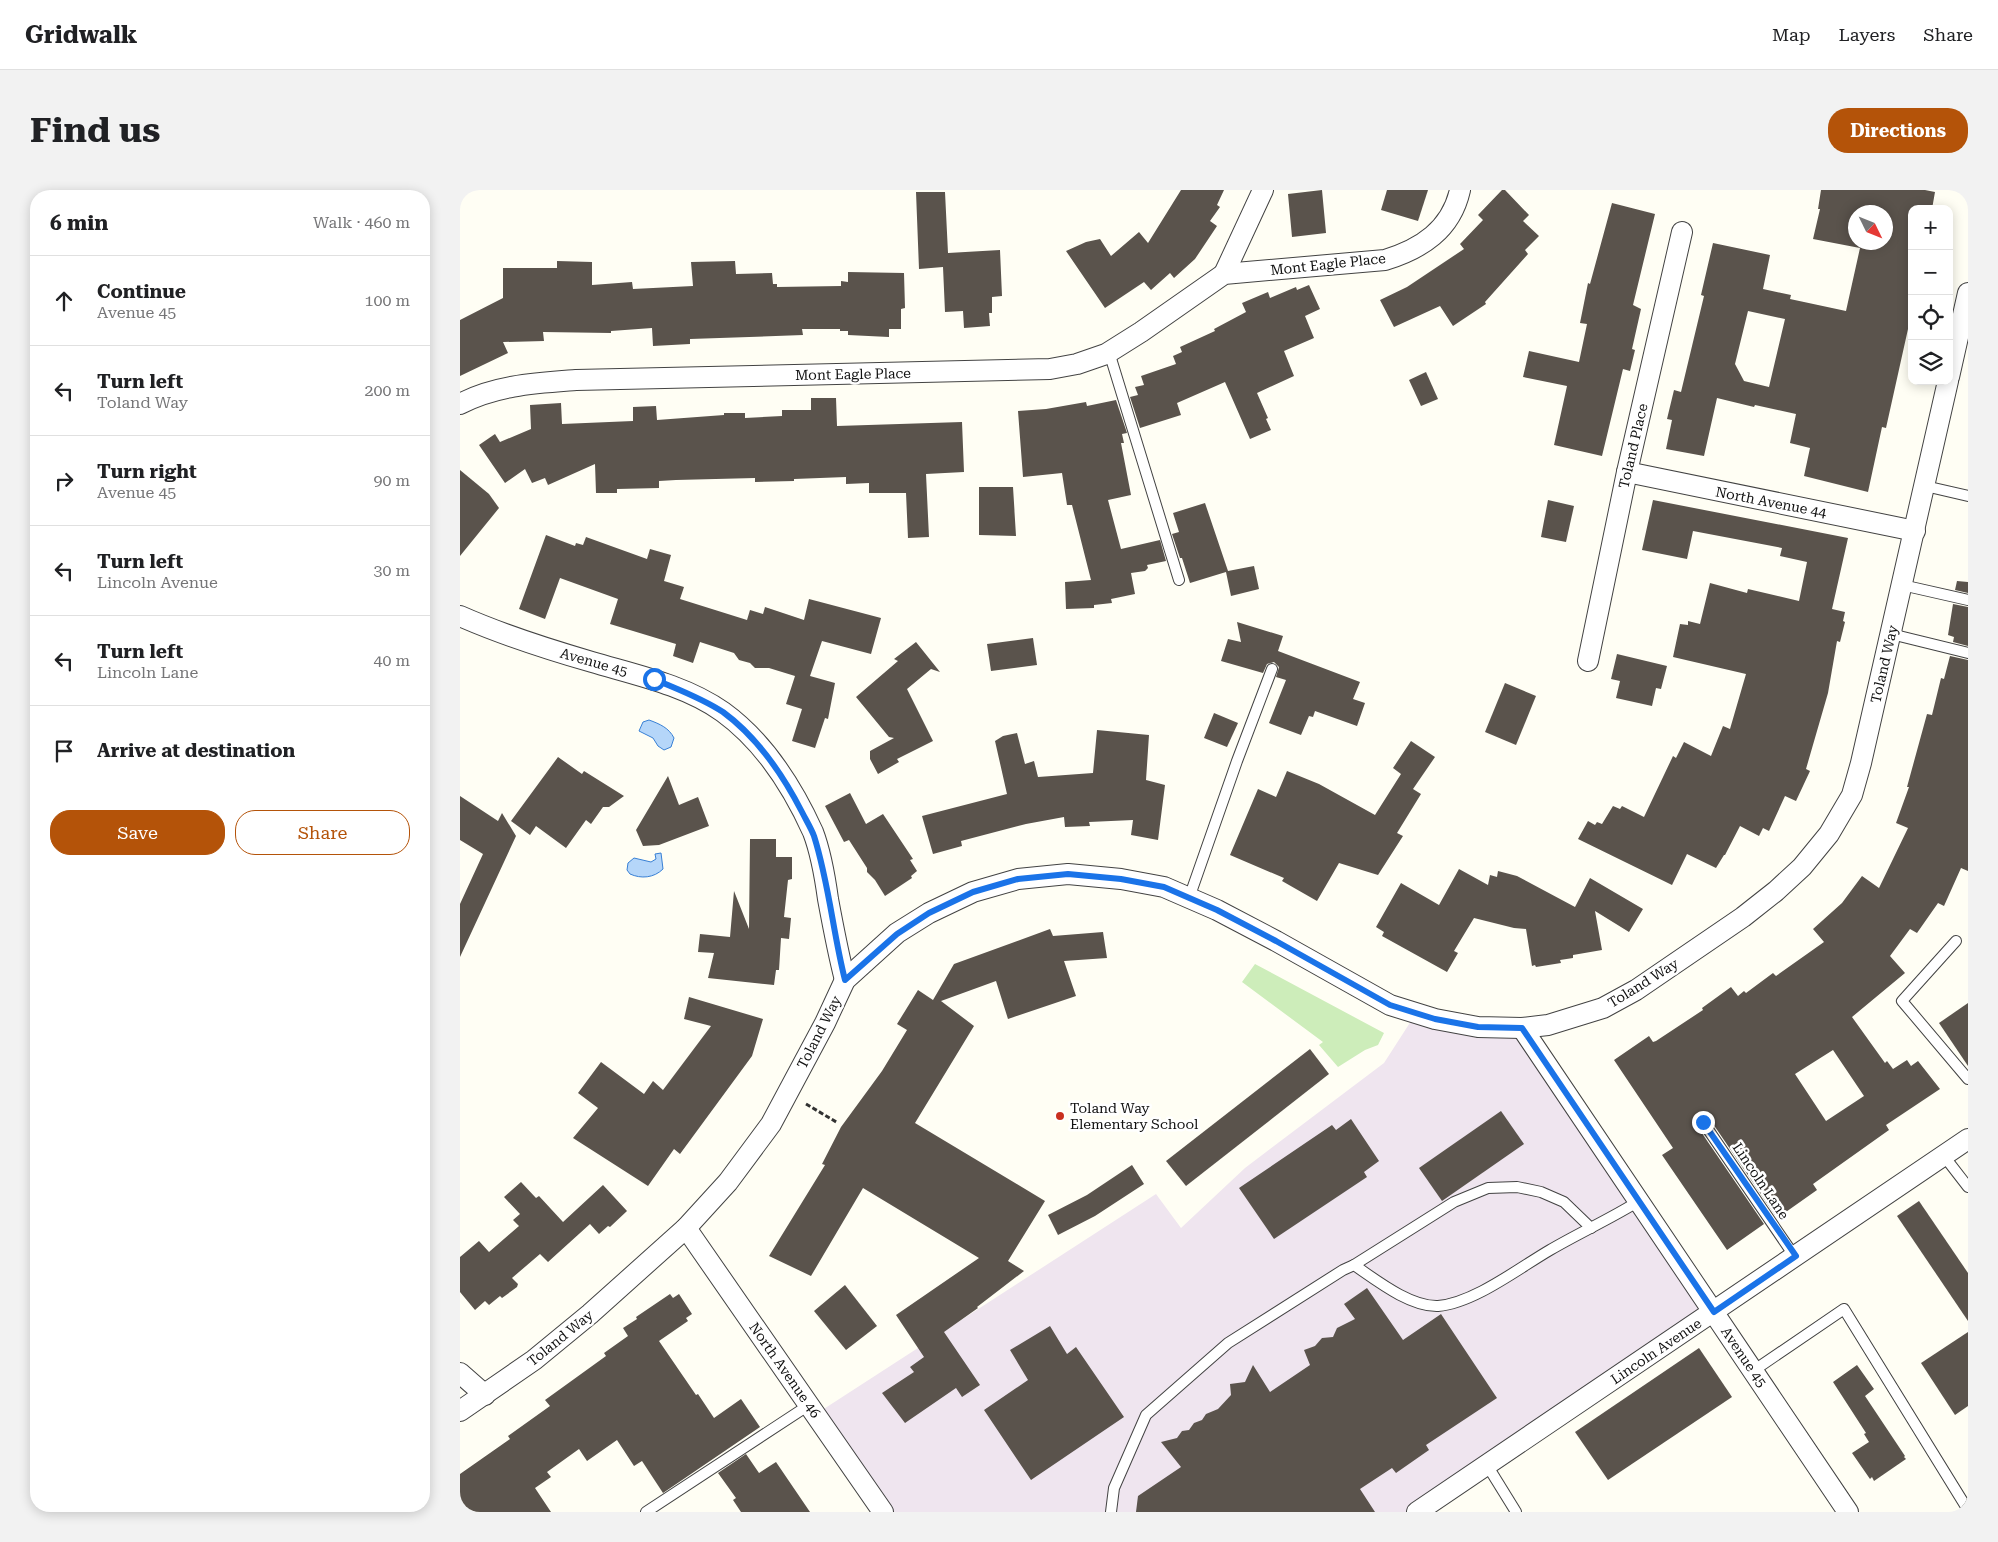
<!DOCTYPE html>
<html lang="en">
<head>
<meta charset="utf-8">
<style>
  :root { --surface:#fff; --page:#f2f2f2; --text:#202124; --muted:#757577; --line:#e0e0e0; --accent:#b45309 }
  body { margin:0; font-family:"Roboto Serif",serif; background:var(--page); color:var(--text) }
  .controls { position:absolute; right:15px; top:15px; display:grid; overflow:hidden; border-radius:10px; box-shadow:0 2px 12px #0003 }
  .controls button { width:45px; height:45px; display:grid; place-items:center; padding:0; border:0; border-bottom:1px solid var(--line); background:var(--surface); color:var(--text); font:25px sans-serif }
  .compass { position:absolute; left:1388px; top:15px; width:45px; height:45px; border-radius:50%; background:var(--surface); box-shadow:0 2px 12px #0003; rotate:133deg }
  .stop { position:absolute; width:15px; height:15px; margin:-11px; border:4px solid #1a73e8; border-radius:50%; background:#fff }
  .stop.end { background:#1a73e8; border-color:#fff; box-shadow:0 1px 5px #0008 }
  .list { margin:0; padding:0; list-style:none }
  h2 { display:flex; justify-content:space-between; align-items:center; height:65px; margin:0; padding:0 20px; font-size:21px }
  h2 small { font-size:16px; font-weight:400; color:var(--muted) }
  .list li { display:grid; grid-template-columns:32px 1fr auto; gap:15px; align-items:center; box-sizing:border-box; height:90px; padding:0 20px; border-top:1px solid var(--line) }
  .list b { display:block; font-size:19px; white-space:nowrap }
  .list p { margin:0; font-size:16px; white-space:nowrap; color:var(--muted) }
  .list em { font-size:16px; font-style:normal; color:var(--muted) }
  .actions { display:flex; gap:10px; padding:15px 20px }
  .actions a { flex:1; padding:11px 0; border:1px solid var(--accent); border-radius:20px; text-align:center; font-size:18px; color:var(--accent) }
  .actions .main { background:var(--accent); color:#fff }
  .icon { flex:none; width:28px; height:28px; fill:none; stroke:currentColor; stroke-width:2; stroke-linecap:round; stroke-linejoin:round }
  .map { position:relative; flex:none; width:1508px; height:1322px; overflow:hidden; border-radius:20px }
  header { display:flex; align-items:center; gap:30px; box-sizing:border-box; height:70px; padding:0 25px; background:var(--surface); border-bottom:1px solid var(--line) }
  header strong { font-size:24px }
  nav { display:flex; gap:28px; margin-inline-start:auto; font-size:18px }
  .intro { display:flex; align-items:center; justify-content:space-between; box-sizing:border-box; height:120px; padding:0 30px }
  h1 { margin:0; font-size:35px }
  .button { padding:12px 22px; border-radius:20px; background:var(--accent); color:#fff; font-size:18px; font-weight:700 }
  main { display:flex; gap:30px; padding:0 30px }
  aside { flex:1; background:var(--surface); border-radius:20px; box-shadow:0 2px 12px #0003 }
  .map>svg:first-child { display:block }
  .industrial { fill:#efe5ef }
  .green { fill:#cdedba }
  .water { fill:#b5d6f9; stroke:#3880d5 }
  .building { fill:#5a534c; fill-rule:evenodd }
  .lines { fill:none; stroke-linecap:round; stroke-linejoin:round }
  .lane-casing { stroke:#434343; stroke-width:12 }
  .street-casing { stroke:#434343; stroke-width:22 }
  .path { stroke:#323232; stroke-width:3; stroke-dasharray:5 2.5; stroke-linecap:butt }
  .lane { stroke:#fff; stroke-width:10 }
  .street { stroke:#fff; stroke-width:20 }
  .route { stroke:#1a73e8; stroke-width:6 }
  .poi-dot { fill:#c9301f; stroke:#fff; stroke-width:2 }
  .labels { text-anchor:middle; stroke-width:5; stroke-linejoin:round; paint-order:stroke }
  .street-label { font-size:14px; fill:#101010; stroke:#fff }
  .poi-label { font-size:14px; fill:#101010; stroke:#fff; text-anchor:start }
</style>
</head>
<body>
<header>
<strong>Gridwalk</strong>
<nav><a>Map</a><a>Layers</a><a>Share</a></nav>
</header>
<div class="intro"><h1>Find us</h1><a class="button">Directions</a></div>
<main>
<aside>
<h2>6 min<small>Walk · 460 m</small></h2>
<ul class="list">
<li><svg class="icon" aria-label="ahead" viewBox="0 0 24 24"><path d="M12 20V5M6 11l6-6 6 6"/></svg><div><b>Continue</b><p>Avenue 45</p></div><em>100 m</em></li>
<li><svg class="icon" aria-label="left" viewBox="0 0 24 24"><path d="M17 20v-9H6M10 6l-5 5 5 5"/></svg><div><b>Turn left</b><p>Toland Way</p></div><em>200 m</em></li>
<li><svg class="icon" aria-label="right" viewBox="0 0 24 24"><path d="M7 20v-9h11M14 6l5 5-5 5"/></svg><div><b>Turn right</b><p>Avenue 45</p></div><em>90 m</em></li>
<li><svg class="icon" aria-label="left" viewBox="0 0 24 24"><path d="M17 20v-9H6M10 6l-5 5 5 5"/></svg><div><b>Turn left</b><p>Lincoln Avenue</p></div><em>30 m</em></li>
<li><svg class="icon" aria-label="left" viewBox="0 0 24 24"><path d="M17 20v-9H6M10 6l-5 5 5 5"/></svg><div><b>Turn left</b><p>Lincoln Lane</p></div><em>40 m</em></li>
<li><svg class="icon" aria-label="arrive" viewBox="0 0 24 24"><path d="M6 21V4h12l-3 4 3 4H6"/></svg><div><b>Arrive at destination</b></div></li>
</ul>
<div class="actions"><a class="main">Save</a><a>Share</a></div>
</aside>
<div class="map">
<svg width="1508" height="1322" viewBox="0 0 1508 1322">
  <rect width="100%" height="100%" fill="#fffef4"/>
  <polygon class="industrial" points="953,828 1058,846 1246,1122 949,1322 425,1322 356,1224 696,1004 721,1038 785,978 924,873"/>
  <polygon class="green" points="795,774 924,843 918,855 905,860 878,877 859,855 863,852 782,792"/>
  <g class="water">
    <path d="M189,530C200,534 209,538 214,548L211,557L204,560L198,556L193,548L179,541L183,532Z"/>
    <path d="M201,663L203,679C194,688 181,689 170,684L167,680L168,673L174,668L191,672L196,669L195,664Z"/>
  </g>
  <g class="building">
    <polygon points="721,0 764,0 757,15 760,17 750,31 757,36 735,69 714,88 710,83 691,100 684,92 645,118 606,61 626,52 640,49 651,66 679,42 688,53"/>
    <polygon points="862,0 866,43 832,47 828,4"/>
    <polygon points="927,0 968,0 958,31 921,20"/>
    <polygon points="1042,0 1045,0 1069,25 1063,31 1079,46 1065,60 1068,64 1025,112 1026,114 993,136 980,116 934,137 920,110 947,97 1004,59 1000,54 1023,30 1018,25"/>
    <path d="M1361,0H1465L1475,2L1472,19H1452V121L1426,238L1422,237L1408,302L1344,286L1350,258L1330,253L1336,224L1295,215L1294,217L1257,208L1244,266L1206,259L1212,230L1207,229L1214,200L1221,202L1244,106L1241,105L1253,53L1310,65L1303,99L1331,105L1330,109L1386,121L1400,58L1353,49L1360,19H1358ZM1396,22H1426V52H1396ZM1288,121L1325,129L1309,197L1284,191L1275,174Z"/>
    <polygon points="456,2 485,2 488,63 540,60 542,106 532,107 532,123 529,123 530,136 504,138 503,121 485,122 483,77 459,79"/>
    <polygon points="1152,13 1195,24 1173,115 1181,119 1172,159 1175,160 1170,181 1163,179 1142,266 1094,255 1107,196 1063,187 1069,161 1119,172 1127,134 1120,133 1128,93 1130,94"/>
    <polygon points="97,71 132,72 132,95 172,92 173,99 233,96 231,72 275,71 276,84 312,83 313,94 317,94 317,97 381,96 381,91 388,92 388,82 444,83 445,118 441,119 441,139 429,139 429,147 388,145 388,141 380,141 380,139 342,139 343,145 230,149 230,154 193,156 192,138 151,141 151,143 83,142 84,151 43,152 48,163 0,186 0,130 43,108 43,78 97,78"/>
    <polygon points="849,95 860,119 845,126 854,148 824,161 834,186 797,203 808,228 806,229 811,240 790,249 765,192 717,213 721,225 680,238 670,207 678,205 675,197 684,195 681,186 716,174 713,166 722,162 720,157 755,141 754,139 786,122 782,113 808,102 810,108 836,97 837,100"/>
    <polygon points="966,182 978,209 961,216 949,190"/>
    <polygon points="351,208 376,208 377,236 502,232 504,282 466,284 469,347 448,348 446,303 409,303 409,293 386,294 386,287 334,289 334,291 295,292 295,288 216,290 199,291 199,298 157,299 157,303 136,303 135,274 88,295 85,288 72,293 65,279 45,293 19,255 35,244 40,252 71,239 70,215 101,213 102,234 173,231 173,217 196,216 197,230 264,225 264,223 285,223 285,228 322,226 322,220 351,220"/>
    <polygon points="656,210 667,243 662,244 664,253 661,253 671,305 648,310 661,359 700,350 706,371 687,375 688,378 685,381 671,383 675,404 651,409 652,413 634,415 634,418 606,419 605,392 631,390 612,315 607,315 602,283 563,287 558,221 586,219 626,212 627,216"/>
    <polygon points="0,280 29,304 39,318 0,366"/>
    <polygon points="519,297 553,297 556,346 519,345"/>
    <polygon points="1088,310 1114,316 1106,352 1081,347"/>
    <polygon points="1193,310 1388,348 1372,419 1385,422 1383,431 1385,432 1380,452 1377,451 1368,503 1346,579 1350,581 1336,611 1325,606 1309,641 1303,638 1299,646 1280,636 1265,665 1264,665 1256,678 1227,664 1212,695 1118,649 1128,631 1135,635 1137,632 1142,634 1153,616 1160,619 1162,616 1184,627 1213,566 1216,568 1224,552 1251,566 1263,536 1270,539 1286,484 1213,467 1220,434 1228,435 1228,431 1240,434 1250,393 1287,403 1288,399 1339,411 1347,372 1320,366 1322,358 1233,341 1227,369 1182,360"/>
    <polygon points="745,313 768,381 794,376 799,399 771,406 766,382 730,393 722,368 720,368 712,344 719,342 713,323"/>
    <polygon points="86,345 115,356 116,353 123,355 126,347 187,369 190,359 211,365 204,391 224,397 220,409 287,430 290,420 303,424 305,417 344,430 349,409 421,428 411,464 362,451 350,486 375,493 368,529 365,528 355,558 332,551 342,519 326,514 335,486 309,478 295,478 290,473 279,470 274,463 240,452 233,473 213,466 216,454 150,434 158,409 100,388 85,429 59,419"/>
    <polygon points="1497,391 1508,392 1508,403 1495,400"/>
    <polygon points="1493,414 1508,417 1508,456 1493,452 1494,447 1488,445"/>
    <polygon points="777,432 823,446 818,461 900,492 893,509 905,513 897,536 855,521 853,527 849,526 841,545 809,533 826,490 816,487 819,477 814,472 807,474 803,483 761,471 768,449 781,452"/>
    <polygon points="573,448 577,475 531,481 527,454"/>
    <polygon points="456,452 480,482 471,479 447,499 473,551 437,569 439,572 418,584 410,569 410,561 434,548 429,547 396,507 438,471 434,469"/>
    <polygon points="1157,464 1207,476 1201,499 1196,498 1192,516 1156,508 1160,491 1151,489"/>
    <path d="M1490,466L1508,470V681L1501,678L1484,716L1478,713L1457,743L1450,739L1430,766L1445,783L1392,827L1425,873L1427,871L1433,879L1447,870L1451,876L1458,871L1480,899L1426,935L1429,940L1353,994L1357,1000L1323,1024L1320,1021L1315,1025L1249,928L1243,925L1239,927L1236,932L1237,936L1304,1034L1267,1060L1202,965L1213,958L1154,870L1189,846L1193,852L1196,851L1243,820L1242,818L1271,797L1278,806L1284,801L1286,803L1313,783L1316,786L1364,752L1353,739L1382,713L1402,686L1419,698L1448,638L1436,633L1449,597H1447L1467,524L1472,525L1481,488L1484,489ZM1373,860L1404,906L1366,931L1335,884Z"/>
    <polygon points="1045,493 1076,506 1056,555 1025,542"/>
    <polygon points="754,523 778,533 767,557 744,548"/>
    <polygon points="637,540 689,545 686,590 705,595 698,650 671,645 673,630 629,632 630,636 605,637 604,627 566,634 501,651 502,656 473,664 462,626 547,604 535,551 543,546 557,543 565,574 574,571 578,587 633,583"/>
    <polygon points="951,551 975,567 953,599 961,604 937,643 943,646 918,685 879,673 857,711 822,691 824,688 770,665 798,599 816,607 827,581 859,594 915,625 941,584 933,578"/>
    <polygon points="98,567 122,584 124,581 164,606 149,617 143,617 131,634 126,630 106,658 76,636 70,645 51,631"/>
    <polygon points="208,586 219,615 238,607 249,636 199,655 183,656 176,640"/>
    <polygon points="390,603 406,634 423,624 453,669 450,670 457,681 451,686 452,688 425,706 415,690 407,682 407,678 389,650 384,652 365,616"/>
    <polygon points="0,606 38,631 42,623 56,646 0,767 0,714 23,664 0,650"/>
    <polygon points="290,649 316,649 316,667 332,667 332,689 328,690 324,727 331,728 329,749 321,748 319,780 316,780 314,795 248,788 254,763 238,762 240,744 270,747 274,701 289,739"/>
    <polygon points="999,679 1028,695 1030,685 1037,687 1038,681 1057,686 1115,717 1130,688 1183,719 1169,742 1135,721 1142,760 1113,765 1113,768 1100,770 1101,773 1076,777 1075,775 1072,776 1066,739 1054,738 1014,728 994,761 998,763 987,782 922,746 924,742 916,737 941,693 979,715"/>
    <polygon points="590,739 593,746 643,742 647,768 604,771 616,806 548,829 536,791 481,811 514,836 455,933 585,1011 548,1071 564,1081 517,1117 518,1118 484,1142 520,1195 502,1207 496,1198 445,1233 422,1203 454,1182 450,1177 464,1167 436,1125 519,1068 403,998 351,1086 309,1066 365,975 362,974 381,937 422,881 447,840 437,834 458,800 473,810 494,774"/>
    <polygon points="229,807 303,829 292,866 220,964 214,959 188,996 113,948 138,918 118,903 141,872 184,904 193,891 203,900 251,836 224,829"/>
    <polygon points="1508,813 1508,876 1479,833"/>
    <polygon points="850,859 869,884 726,996 706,971"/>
    <polygon points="1041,921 1064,954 982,1011 959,978"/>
    <polygon points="891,929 919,971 904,982 907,987 814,1049 779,998 872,935 876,940"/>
    <polygon points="672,975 684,994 635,1026 598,1045 588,1025 627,1005"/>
    <polygon points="61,992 76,1008 79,1006 103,1032 143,995 167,1021 150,1037 148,1036 139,1044 130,1034 88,1072 80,1064 52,1088 58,1094 57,1097 42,1108 40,1106 29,1115 25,1111 15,1120 0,1102 0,1067 19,1051 29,1062 59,1036 53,1030 60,1024 44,1007"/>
    <polygon points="1459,1011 1508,1083 1508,1131 1437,1026"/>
    <polygon points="385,1095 417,1136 386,1160 354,1121"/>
    <polygon points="907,1098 943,1150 981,1124 1037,1208 966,1255 969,1260 936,1283 932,1278 900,1299 915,1322 676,1322 678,1306 721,1277 701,1252 717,1248 722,1241 729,1240 734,1233 742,1230 746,1224 758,1219 771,1205 770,1194 785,1192 793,1175 810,1202 850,1175 844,1160 855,1156 862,1148 873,1147 877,1138 895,1129 884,1114"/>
    <polygon points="210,1104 213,1108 219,1104 232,1124 226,1128 228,1131 199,1151 236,1205 238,1204 254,1228 281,1209 300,1237 203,1303 182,1271 174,1276 157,1250 127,1271 119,1259 87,1282 91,1287 75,1298 91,1322 0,1322 0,1284 50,1249 48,1246 90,1216 85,1210 146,1166 144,1163 168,1146 163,1138 177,1129 176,1127"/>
    <polygon points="590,1136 607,1164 616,1157 664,1227 571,1290 524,1220 568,1190 550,1160"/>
    <polygon points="1508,1142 1508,1216 1495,1225 1461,1173"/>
    <polygon points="1239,1158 1272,1207 1148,1290 1115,1242"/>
    <polygon points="1397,1175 1414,1199 1405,1206 1445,1266 1444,1267 1446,1269 1414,1291 1412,1287 1410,1289 1392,1263 1409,1252 1404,1244 1406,1243 1373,1192"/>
    <polygon points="286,1264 299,1283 316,1272 350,1322 281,1322 273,1310 276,1308 258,1283"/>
  </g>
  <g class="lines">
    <g class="lane-casing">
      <g id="lane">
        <polyline points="649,162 719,390"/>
        <polyline points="1465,296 1508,306"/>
        <polyline points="1442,395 1508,410"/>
        <polyline points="1431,444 1508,463"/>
        <polyline points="729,708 777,571 812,479"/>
        <polyline points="1496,751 1442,811 1508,889"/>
        <polyline points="1243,932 1335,1067"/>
        <polyline points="1484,966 1508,997"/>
        <polyline points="894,1075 994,1012 1028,998 1057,997 1081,1002 1104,1012 1131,1038"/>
        <polyline points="1293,1181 1384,1119 1508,1320"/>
        <polyline points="1027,1275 1056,1322"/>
        <polyline points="186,1322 349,1215"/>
        <path d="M651,1322L654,1298L686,1225L768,1153L883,1080L894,1075C916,1090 950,1117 978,1116C1014,1113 1059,1078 1090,1060C1119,1043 1150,1029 1179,1011"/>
      </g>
    </g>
    <g class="street-casing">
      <g id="street">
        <polyline points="764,84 803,0"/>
        <polyline points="1489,187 1508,103"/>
        <path d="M0,214C36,195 77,193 116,190L590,179L617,174L646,164L681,142L764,84L925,70C961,59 991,40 1000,0"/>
        <polyline points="1167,282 1455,341"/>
        <path d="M0,426C43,445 87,459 132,472C176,485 225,495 263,522C303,551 333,598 353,642C361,663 365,687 368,709C373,736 378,763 385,790"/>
        <polyline points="1128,471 1167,282 1222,42"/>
        <polyline points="1062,838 1388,1322"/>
        <polyline points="226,1038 423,1322"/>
        <polyline points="0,1183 25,1205"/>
        <polyline points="0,1221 74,1170 130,1124 226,1038 268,992 311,934 365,833 385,790 437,743 469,723 513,702 558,689 608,684 661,689 704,697 757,720 816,751 930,815 975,829 1018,837 1062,838 1088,835 1143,818 1176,800 1283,727 1316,701 1342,677 1369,644 1392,605 1401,573 1488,191"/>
        <polyline points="957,1322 1508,949"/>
      </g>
    </g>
    <polyline class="path" points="346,914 378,933"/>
    <use href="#lane" class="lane"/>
    <use href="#street" class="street"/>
  </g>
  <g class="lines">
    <path class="route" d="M194,489C217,499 242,508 263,522C297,547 323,585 342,622C346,630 351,638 354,646C369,693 373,743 385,790L437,744L469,723L513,702L558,689L608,684L661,689L704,697L757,720L816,751L930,815L975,829L1018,837L1062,838L1254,1122L1336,1066L1243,932"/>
  </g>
  <circle class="poi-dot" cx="600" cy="926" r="5"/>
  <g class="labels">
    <g class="street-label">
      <text transform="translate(868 74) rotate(-6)" y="5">Mont Eagle Place</text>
      <text transform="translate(393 184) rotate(-1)" y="5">Mont Eagle Place</text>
      <text transform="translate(1173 256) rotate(-77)" y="5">Toland Place</text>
      <text transform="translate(1311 312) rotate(11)" y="5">North Avenue 44</text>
      <text transform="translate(134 472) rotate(16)" y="5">Avenue 45</text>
      <text transform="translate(1424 474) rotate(-77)" y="5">Toland Way</text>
      <text transform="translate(1183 793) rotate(-32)" y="5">Toland Way</text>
      <text transform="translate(359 842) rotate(-63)" y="5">Toland Way</text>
      <text transform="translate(1301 991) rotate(56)" y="5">Lincoln Lane</text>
      <text transform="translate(100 1148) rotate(-39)" y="5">Toland Way</text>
      <text transform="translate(1196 1161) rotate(-34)" y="5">Lincoln Avenue</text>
      <text transform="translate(1284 1167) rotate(56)" y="5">Avenue 45</text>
      <text transform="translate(325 1180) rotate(55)" y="5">North Avenue 46</text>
    </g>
    <g class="poi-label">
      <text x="610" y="923">Toland Way<tspan x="610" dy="16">Elementary School</tspan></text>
    </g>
  </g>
</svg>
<div class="controls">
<button>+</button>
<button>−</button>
<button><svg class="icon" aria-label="locate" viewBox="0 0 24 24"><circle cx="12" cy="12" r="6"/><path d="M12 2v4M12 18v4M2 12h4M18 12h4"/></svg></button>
<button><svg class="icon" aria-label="layers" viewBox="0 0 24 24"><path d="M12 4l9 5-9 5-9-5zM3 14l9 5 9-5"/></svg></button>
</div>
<svg class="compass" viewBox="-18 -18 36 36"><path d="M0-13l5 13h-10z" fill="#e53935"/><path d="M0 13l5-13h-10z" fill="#757577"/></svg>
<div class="stop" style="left:194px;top:489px"></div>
<div class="stop end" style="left:1243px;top:932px"></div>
</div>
</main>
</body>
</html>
